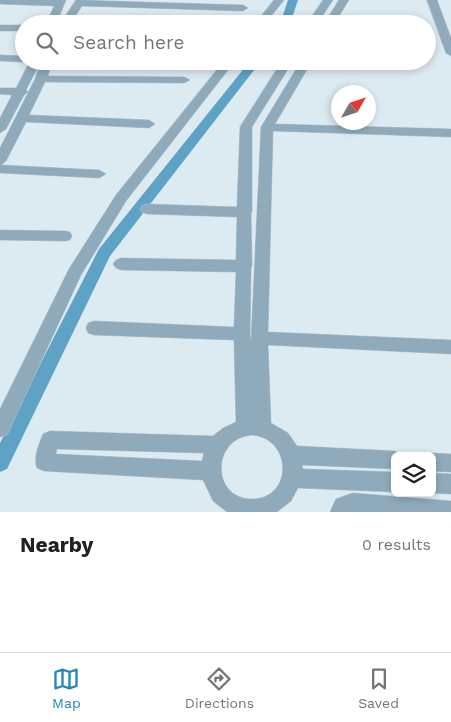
<!DOCTYPE html>
<html lang="en">
<head>
<meta charset="utf-8">
<style>
  :root { --surface:#fff; --page:#f2f2f2; --text:#202124; --muted:#757577; --line:#e0e0e0; --accent:#2586b1 }
  body { margin:0; font-family:"Work Sans",sans-serif; background:var(--page); color:var(--text) }
  .controls { position:absolute; right:15px; bottom:15px; display:grid; overflow:hidden; border-radius:8px; box-shadow:0 2px 8px #0003 }
  .controls button { width:45px; height:45px; display:grid; place-items:center; padding:0; border:0; border-bottom:1px solid var(--line); background:var(--surface); color:var(--text); font:25px sans-serif }
  .compass { position:absolute; left:331px; top:85px; width:45px; height:45px; border-radius:50%; background:var(--surface); box-shadow:0 2px 8px #0003; rotate:51deg }
  .list { margin:0; padding:0; list-style:none }
  h2 { display:flex; justify-content:space-between; align-items:center; height:65px; margin:0; padding:0 20px; font-size:21px }
  h2 small { font-size:16px; font-weight:400; color:var(--muted) }
  .icon { flex:none; width:28px; height:28px; fill:none; stroke:currentColor; stroke-width:2; stroke-linecap:round; stroke-linejoin:round }
  .map { position:relative; flex:none; width:451px; height:512px; overflow:hidden }
  .search { position:absolute; background:var(--surface); box-shadow:0 2px 8px #0003; left:15px; right:15px; top:15px; height:55px; display:flex; align-items:center; gap:12px; box-sizing:border-box; padding:0 18px; border-radius:28px; color:var(--muted); font-size:19px }
  .sheet { height:140px; background:var(--surface) }
  nav { display:flex; justify-content:space-around; align-items:center; box-sizing:border-box; height:70px; border-top:1px solid var(--line); background:var(--surface); font-size:14px; color:var(--muted) }
  nav a { display:grid; justify-items:center; gap:2px }
  nav .on { color:var(--accent) }
  .map>svg:first-child { display:block }
  .lines { fill:none; stroke-linecap:round; stroke-linejoin:round }
  .canal { fill:#5ea2c5; fill-rule:evenodd }
  .minor-casing { stroke:#bbc7ce; stroke-width:1 }
  .minor { fill:#8fabbb; fill-rule:evenodd }
</style>
</head>
<body>
<div class="map">
<svg width="451" height="512" viewBox="0 0 451 512">
  <rect width="100%" height="100%" fill="#dceaf2"/>
  <g class="lines">
    <g class="canal">
      <polygon points="288,0 298,0 290,24 280,24"/>
      <polygon points="250,61 261,61 110,256 7,469 0,472 0,443 99,249"/>
    </g>
    <g class="minor-casing">
      <g id="minor">
        <polygon points="0,0 66,0 56,24 46,24 54,6 0,4"/>
        <polygon points="76,0 243,5 248,8 243,11 82,6 70,24 60,24"/>
        <polygon points="274,0 284,0 265,24 255,24"/>
        <polygon points="323,0 333,0 317,24 307,24"/>
        <polygon points="339,0 349,0 334,24 324,24"/>
        <polygon points="427,0 437,0 451,38 451,56 446,53"/>
        <rect x="0" y="25" width="24" height="6"/>
        <polygon points="0,55 24,56 24,61 28,61 24,62 0,61"/>
        <polygon points="30,61 41,61 26,90 28,92 24,95 6,129 0,133 0,118 12,95 0,94 0,88 16,88"/>
        <polygon points="41,61 52,61 48,76 184,77 190,80 184,83 45,82 29,115 149,120 155,124 149,128 26,122 6,161 1,165 99,170 106,174 99,178 0,173 0,148 35,79"/>
        <polygon points="224,61 235,61 126,201 81,275 7,435 0,437 0,409 69,269 116,195"/>
        <path d="M282,61H293L252,127V212L251,213L252,266L251,267L250,334L251,341L261,127L301,61H312L275,124L451,129V137L273,131L268,332L451,340V354L268,345L271,423L288,433L297,446L395,451L403,456H395V469L302,465L303,469L395,472V492L298,488L291,501L277,512H227L213,501L203,480L44,471L37,468C33,458 39,444 43,434L50,431L213,436L223,428L236,422L234,340L94,335L88,333L86,328L88,323L94,321L234,327L236,272L121,270L116,268L113,264L116,260L121,258L236,260L237,217L147,214L142,212L140,209L142,206L147,204L237,207L240,127ZM252,435C293,438 293,499 252,499C211,499 211,438 252,435ZM57,449L204,453L202,461L56,454Z"/>
        <polygon points="0,230 65,231 70,232 72,236 70,240 65,241 0,240"/>
        <polygon points="432,453 451,454 451,472 432,471 432,456 425,456"/>
        <polygon points="432,473 451,474 451,494 432,493"/>
        <polygon points="353,493 451,501 451,512 330,512 336,499"/>
      </g>
    </g>
    <use href="#minor" class="minor"/>
  </g>
</svg>
<div class="controls">
<button><svg class="icon" aria-label="layers" viewBox="0 0 24 24"><path d="M12 4l9 5-9 5-9-5zM3 14l9 5 9-5"/></svg></button>
</div>
<svg class="compass" viewBox="-18 -18 36 36"><path d="M0-13l5 13h-10z" fill="#e53935"/><path d="M0 13l5-13h-10z" fill="#757577"/></svg>
<div class="search"><svg class="icon" aria-label="search" viewBox="0 0 24 24"><circle cx="10" cy="10" r="6"/><path d="M15 15l6 6"/></svg>Search here</div>
</div>
<section class="sheet">
<h2>Nearby<small>0 results</small></h2>
<ul class="list">
</ul>
</section>
<nav>
<a class="on"><svg class="icon" aria-label="map" viewBox="0 0 24 24"><path d="M3 6l6-2 6 2 6-2v14l-6 2-6-2-6 2zM9 4v14M15 6v14"/></svg>Map</a>
<a><svg class="icon" aria-label="directions" viewBox="0 0 24 24"><path d="M12 3l9 9-9 9-9-9zM9 14v-3h6M13 9l2 2-2 2"/></svg>Directions</a>
<a><svg class="icon" aria-label="saved" viewBox="0 0 24 24"><path d="M7 4h10v16l-5-4-5 4z"/></svg>Saved</a>
</nav>
</body>
</html>
